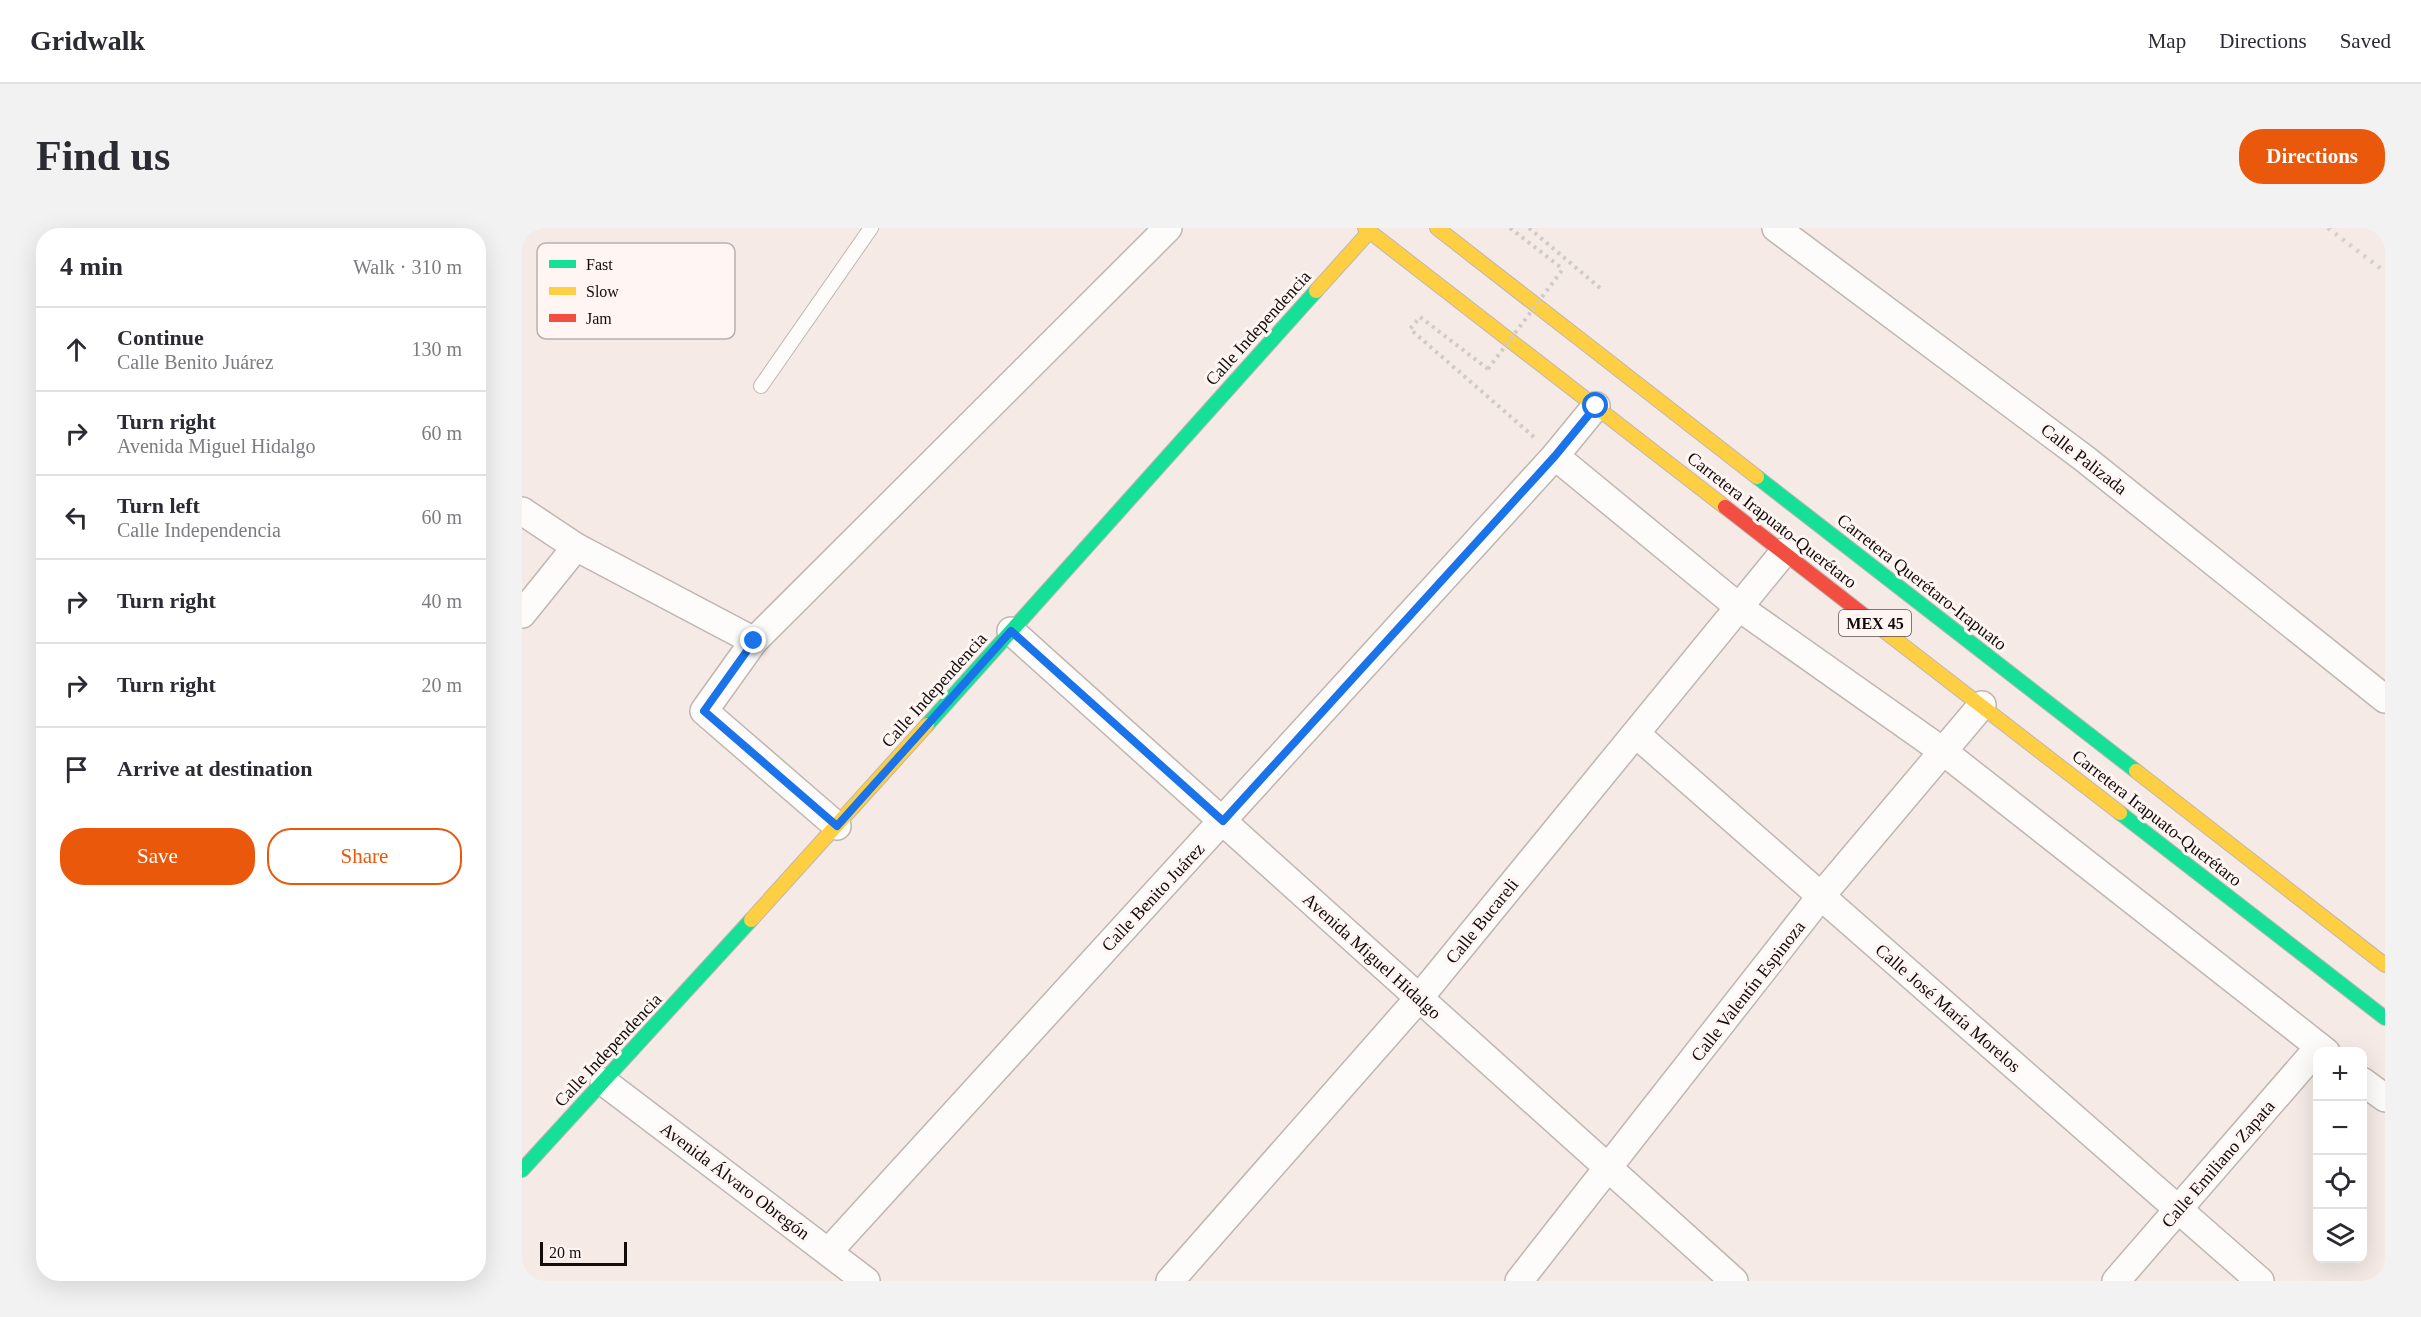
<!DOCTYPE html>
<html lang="en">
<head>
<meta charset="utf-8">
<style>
  :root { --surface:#fff; --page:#f2f2f3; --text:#2b2b33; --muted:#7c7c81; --line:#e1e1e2; --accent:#ea580c }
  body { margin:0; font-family:Georgia,serif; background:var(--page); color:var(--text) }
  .controls { position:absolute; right:18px; bottom:18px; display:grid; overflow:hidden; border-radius:12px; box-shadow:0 6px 24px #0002 }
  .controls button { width:54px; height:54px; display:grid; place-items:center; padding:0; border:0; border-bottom:2px solid var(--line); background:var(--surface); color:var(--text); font:30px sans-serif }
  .scale { position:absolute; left:18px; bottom:15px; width:87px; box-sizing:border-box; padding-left:6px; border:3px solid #130c0a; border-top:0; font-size:16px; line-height:21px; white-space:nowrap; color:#130c0a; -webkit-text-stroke:4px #fff6f4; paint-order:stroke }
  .stop { position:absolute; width:18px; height:18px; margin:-14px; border:4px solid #1a73e8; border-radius:50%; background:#fff }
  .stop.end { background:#1a73e8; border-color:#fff; box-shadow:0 2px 6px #0008 }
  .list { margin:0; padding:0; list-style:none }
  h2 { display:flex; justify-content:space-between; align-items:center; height:78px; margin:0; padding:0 24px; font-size:26px }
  h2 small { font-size:20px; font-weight:400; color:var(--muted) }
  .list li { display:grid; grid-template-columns:39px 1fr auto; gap:18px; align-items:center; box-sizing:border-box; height:84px; padding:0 24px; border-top:2px solid var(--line) }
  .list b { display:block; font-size:22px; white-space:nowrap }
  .list p { margin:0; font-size:20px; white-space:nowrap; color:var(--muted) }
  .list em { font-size:20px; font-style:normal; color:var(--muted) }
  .actions { display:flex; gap:12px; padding:18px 24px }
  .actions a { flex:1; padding:14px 0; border:2px solid var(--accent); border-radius:24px; text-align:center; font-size:21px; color:var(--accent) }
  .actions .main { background:var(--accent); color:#fff }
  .icon { flex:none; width:33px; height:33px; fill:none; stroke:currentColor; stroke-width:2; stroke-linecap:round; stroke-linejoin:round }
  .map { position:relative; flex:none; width:1863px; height:1053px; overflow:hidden; border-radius:24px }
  header { display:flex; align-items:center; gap:36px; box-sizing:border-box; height:84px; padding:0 30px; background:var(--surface); border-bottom:2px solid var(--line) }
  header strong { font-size:28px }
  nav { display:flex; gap:33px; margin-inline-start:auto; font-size:21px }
  .intro { display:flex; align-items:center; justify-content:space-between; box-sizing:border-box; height:144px; padding:0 36px }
  h1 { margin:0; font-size:42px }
  .button { padding:15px 27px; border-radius:24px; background:var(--accent); color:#fff; font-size:21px; font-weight:700 }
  main { display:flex; gap:36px; padding:0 36px }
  aside { flex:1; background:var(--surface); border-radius:24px; box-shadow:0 6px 24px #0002 }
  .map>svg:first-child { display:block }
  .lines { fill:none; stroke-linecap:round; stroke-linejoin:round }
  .lane-casing { stroke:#bfb6b2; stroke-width:16 }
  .street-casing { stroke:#bfb6b2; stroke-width:30 }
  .fast-casing { stroke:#bfb6b2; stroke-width:16 }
  .slow-casing { stroke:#bfb6b2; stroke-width:16 }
  .jam-casing { stroke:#bfb6b2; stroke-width:16 }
  .path { stroke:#cecbca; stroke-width:4; stroke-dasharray:3 4.5; stroke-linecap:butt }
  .lane { stroke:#fefcfb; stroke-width:14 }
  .street { stroke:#fefcfb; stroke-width:27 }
  .fast { stroke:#16e098; stroke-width:14 }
  .slow { stroke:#ffcf43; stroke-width:14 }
  .jam { stroke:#f24e42; stroke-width:14 }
  .rail { stroke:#d5d1d1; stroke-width:4.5; stroke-dasharray:3 6; stroke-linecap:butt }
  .path-bridge { stroke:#cecbca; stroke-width:4; stroke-dasharray:3 4.5; stroke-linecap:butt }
  .route { stroke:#1a73e8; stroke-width:8 }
  .labels { text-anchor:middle; stroke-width:6; stroke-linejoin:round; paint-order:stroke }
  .shield { fill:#fff6f4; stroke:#5a5250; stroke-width:1.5 }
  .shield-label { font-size:16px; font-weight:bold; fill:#130c0a }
  .street-label { font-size:18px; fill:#130c0a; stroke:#fff6f4 }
  .key { fill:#fff6f4; stroke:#b8b0ae; stroke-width:1.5 }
  .key-label { font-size:16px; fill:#130c0a }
</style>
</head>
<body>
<header>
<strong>Gridwalk</strong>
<nav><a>Map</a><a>Directions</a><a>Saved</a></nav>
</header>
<div class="intro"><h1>Find us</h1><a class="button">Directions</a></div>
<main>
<aside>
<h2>4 min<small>Walk · 310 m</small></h2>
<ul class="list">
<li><svg class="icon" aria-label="ahead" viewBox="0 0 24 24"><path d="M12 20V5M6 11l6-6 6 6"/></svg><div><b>Continue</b><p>Calle Benito Juárez</p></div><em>130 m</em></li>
<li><svg class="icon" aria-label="right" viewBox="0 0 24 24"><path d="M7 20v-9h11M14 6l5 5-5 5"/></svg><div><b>Turn right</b><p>Avenida Miguel Hidalgo</p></div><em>60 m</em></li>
<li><svg class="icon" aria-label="left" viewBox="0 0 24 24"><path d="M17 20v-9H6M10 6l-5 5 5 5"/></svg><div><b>Turn left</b><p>Calle Independencia</p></div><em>60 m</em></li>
<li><svg class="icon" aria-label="right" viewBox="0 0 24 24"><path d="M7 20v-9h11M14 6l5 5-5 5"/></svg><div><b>Turn right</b></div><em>40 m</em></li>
<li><svg class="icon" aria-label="right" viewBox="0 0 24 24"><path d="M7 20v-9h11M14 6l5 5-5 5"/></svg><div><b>Turn right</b></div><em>20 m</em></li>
<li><svg class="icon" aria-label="arrive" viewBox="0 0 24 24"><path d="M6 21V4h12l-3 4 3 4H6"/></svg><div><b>Arrive at destination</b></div></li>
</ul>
<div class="actions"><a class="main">Save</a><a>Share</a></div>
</aside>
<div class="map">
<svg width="1863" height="1053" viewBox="0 0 1863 1053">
  <rect width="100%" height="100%" fill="#f5eae5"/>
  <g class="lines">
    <g class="lane-casing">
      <polyline id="lane" points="239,158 349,0"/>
    </g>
    <g class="street-casing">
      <g id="street">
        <polyline points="1254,0 1563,231 1863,471"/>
        <polyline points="1033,228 1218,380 1422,524 1804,824"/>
        <polyline points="0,283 54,319 232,413"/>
        <polyline points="0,386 54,319"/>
        <polyline points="489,403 1212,1053"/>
        <polyline points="1114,506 1738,1053"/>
        <polyline points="315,598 182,483 232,413 646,0"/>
        <polyline points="1840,853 1863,870"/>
        <polyline points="82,854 344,1053"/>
        <polyline points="307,1023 1033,228 1074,178"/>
        <polyline points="648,1053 897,770 1262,324"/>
        <polyline points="997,1053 1299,668 1460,477"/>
        <polyline points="1594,1053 1797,819"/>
      </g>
    </g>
    <g class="fast-casing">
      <g id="fast">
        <polyline points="1235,249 1614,543"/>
        <polyline points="405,497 794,63"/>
        <polyline points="1598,585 1863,790"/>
        <polyline points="0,942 229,692"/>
      </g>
    </g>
    <g class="slow-casing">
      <g id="slow">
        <polyline points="843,0 1203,279"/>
        <polyline points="915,0 1235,249"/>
        <polyline points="794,63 848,3"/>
        <polyline points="1361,402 1598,585"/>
        <polyline points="1614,543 1863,737"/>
        <polyline points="229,692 405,497"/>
      </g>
    </g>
    <g class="jam-casing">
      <polyline id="jam" points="1203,279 1361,402"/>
    </g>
    <g class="path">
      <polyline points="988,0 1041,41"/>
      <polyline points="1007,0 1078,60"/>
      <polyline points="966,141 898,89 888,101 1012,209"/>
    </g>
    <use href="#lane" class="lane"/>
    <use href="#street" class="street"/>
    <use href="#fast" class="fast"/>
    <use href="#slow" class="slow"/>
    <use href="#jam" class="jam"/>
    <polyline class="rail" points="1806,0 1863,44"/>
    <polyline class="path-bridge" points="966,141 1041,41"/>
  </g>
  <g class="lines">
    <polyline class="route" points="232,413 182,483 315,598 489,403 701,593 1033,228 1074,178"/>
  </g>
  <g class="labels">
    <rect class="shield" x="1317" y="382" width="72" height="26" rx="4.5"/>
    <g class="shield-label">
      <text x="1353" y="401">MEX 45</text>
    </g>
    <g class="street-label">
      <text transform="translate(736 100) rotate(-48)" y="6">Calle Independencia</text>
      <text transform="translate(1562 231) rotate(38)" y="6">Calle Palizada</text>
      <text transform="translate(1250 292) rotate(38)" y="6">Carretera Irapuato-Querétaro</text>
      <text transform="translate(1400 354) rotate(38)" y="6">Carretera Querétaro-Irapuato</text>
      <text transform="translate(412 462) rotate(-48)" y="6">Calle Independencia</text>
      <text transform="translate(1635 590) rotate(38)" y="6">Carretera Irapuato-Querétaro</text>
      <text transform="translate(631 669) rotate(-47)" y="6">Calle Benito Juárez</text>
      <text transform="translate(960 693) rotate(-51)" y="6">Calle Bucareli</text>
      <text transform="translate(850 728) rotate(42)" y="6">Avenida Miguel Hidalgo</text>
      <text transform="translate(1226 763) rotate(-52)" y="6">Calle Valentín Espinoza</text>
      <text transform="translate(1426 780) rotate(41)" y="6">Calle José María Morelos</text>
      <text transform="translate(86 822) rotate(-47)" y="6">Calle Independencia</text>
      <text transform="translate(1696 936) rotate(-49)" y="6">Calle Emiliano Zapata</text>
      <text transform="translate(213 953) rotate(37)" y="6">Avenida Álvaro Obregón</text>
    </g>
  </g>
  <rect x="15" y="15" width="198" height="96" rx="9" class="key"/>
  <rect x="27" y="32" width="27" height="8" fill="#16e098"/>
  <rect x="27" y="59" width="27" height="8" fill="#ffcf43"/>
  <rect x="27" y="86" width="27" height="8" fill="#f24e42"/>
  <g class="key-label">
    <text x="64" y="42">Fast</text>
    <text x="64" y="69">Slow</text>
    <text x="64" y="96">Jam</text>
  </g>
</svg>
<div class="controls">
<button>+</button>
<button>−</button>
<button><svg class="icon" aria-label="locate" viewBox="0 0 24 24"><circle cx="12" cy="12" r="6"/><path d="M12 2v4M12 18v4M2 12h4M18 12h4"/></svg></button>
<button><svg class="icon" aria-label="layers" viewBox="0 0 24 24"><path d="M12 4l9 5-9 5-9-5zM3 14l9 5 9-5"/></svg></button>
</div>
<div class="scale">20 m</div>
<div class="stop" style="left:1074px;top:178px"></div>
<div class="stop end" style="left:232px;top:413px"></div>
</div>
</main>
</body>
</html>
